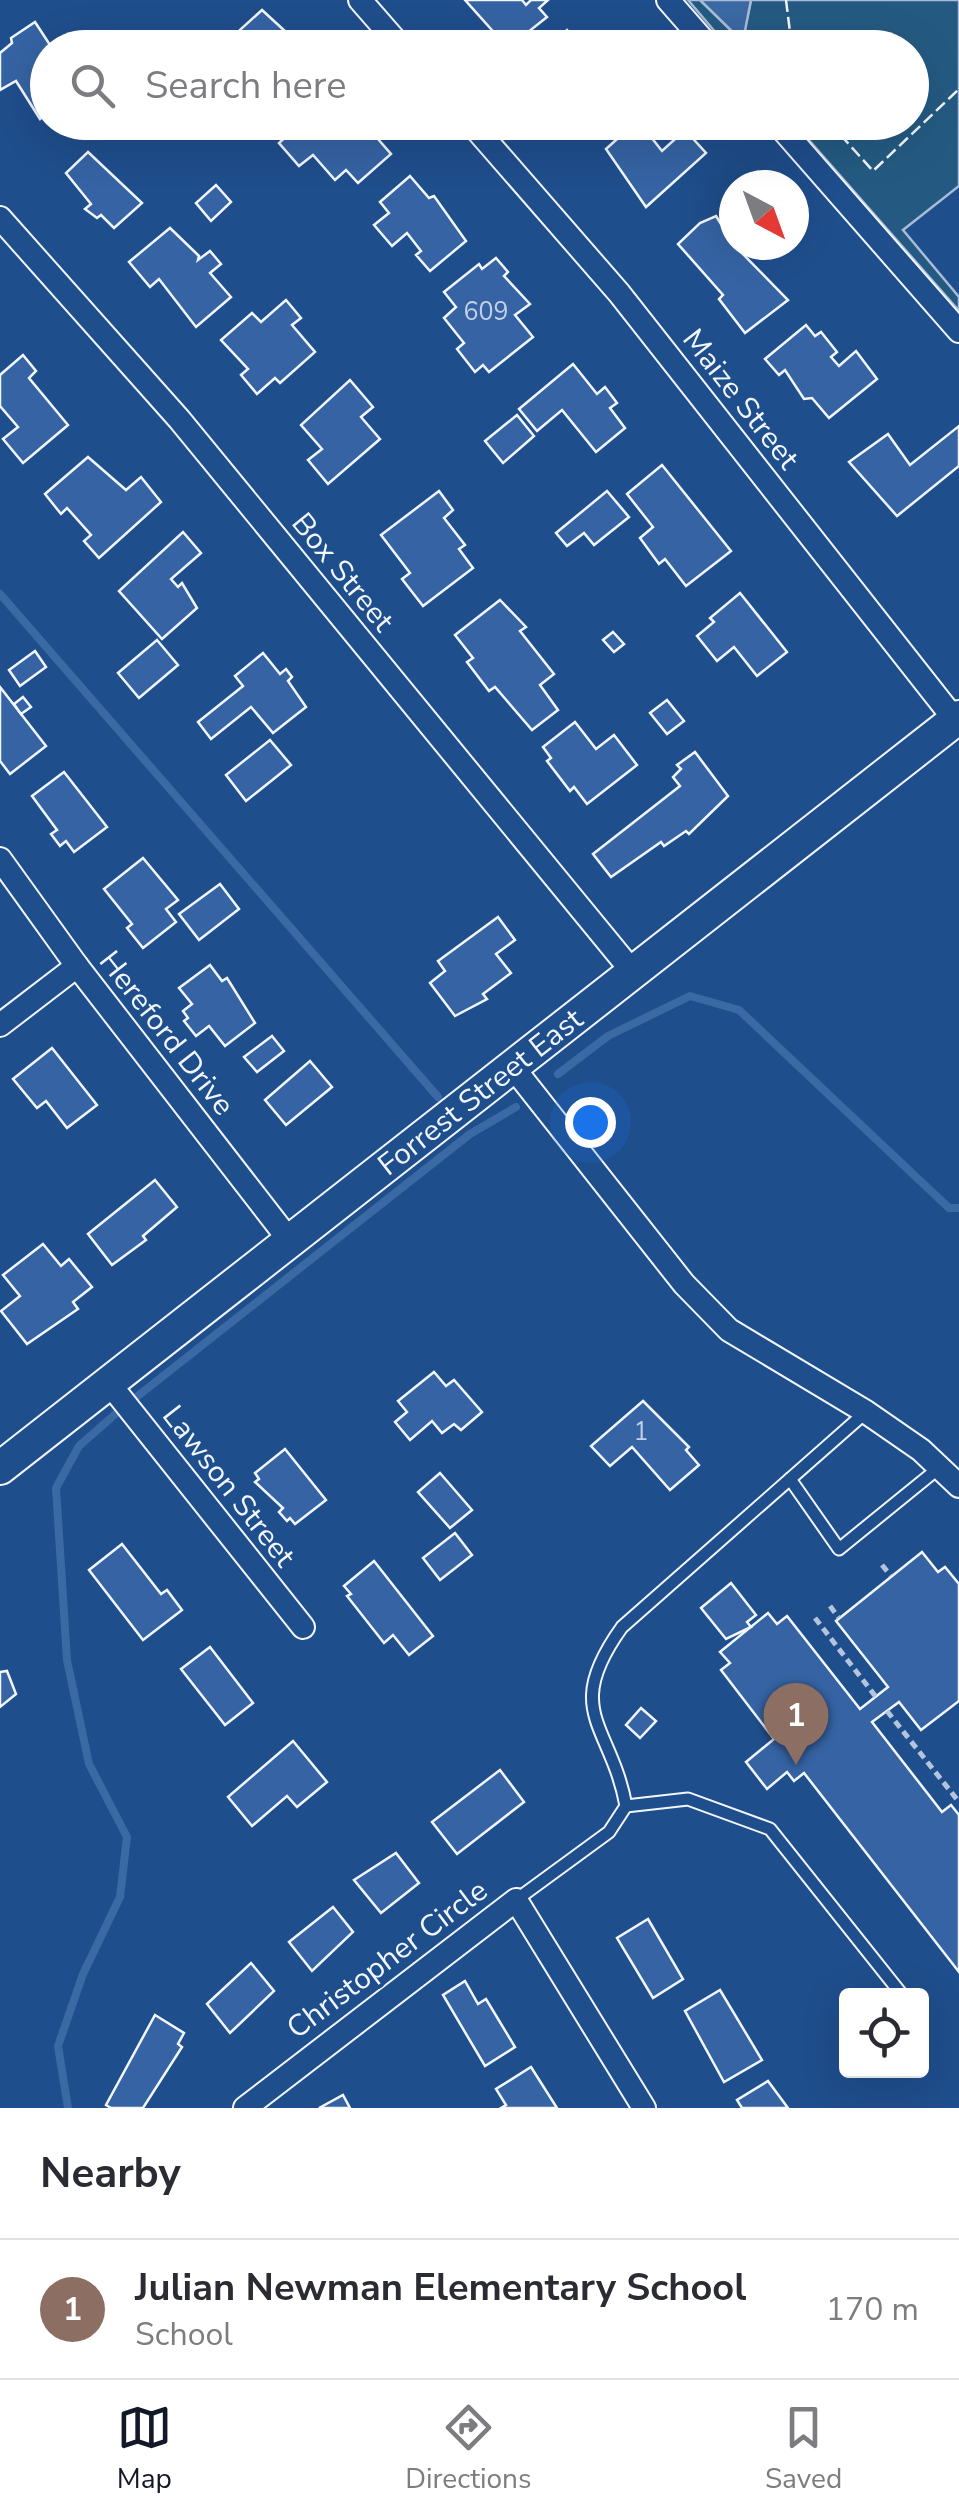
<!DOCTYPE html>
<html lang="en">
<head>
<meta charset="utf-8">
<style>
  :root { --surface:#fff; --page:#f2f2f3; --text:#2b2b33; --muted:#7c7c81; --line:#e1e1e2; --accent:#111827 }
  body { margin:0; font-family:"Nunito Sans",sans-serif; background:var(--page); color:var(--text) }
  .controls { position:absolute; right:30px; bottom:30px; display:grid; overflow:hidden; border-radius:10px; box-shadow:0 10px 40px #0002 }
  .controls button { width:90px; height:90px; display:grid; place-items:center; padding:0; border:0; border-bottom:2px solid var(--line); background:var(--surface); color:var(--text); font:50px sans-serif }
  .compass { position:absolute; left:719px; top:170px; width:90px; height:90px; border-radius:50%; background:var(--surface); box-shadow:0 10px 40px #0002; rotate:139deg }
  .you { position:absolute; left:590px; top:1122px; width:35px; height:35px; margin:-25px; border:8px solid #fff; border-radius:50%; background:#1a73e8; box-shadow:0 0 0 15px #1a73e833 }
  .badge { display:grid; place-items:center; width:65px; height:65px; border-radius:50%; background:var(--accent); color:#fff; font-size:32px; font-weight:700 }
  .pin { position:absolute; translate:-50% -82px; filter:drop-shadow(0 2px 5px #0008) }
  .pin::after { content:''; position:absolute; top:52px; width:35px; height:30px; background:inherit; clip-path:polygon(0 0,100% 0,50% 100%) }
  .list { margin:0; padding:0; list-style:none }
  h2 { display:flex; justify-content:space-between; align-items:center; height:130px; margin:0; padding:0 40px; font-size:42px }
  h2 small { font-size:32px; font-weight:400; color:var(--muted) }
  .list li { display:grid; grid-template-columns:65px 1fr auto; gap:30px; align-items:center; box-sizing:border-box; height:140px; padding:0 40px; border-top:2px solid var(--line) }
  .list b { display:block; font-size:38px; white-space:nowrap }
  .list p { margin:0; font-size:32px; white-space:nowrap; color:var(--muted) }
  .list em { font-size:32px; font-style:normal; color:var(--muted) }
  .icon { flex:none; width:55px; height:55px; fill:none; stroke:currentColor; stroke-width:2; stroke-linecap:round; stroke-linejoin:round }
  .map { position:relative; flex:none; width:959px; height:2108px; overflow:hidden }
  .search { position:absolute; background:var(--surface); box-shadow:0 10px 40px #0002; left:30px; right:30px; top:30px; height:110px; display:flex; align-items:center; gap:25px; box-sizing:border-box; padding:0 35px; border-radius:55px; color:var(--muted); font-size:38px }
  .sheet { height:270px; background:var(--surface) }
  nav { display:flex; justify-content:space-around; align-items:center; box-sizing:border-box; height:140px; border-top:2px solid var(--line); background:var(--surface); font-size:28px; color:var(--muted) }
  nav a { display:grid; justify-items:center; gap:5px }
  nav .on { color:var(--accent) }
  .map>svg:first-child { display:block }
  .green { fill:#245a82; stroke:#a8bbd7; stroke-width:2.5 }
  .water { fill:#3b69a3; stroke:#a8bbd7; stroke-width:2.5 }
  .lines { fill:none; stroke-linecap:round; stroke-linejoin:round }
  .stream { stroke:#3b69a3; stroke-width:8 }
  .building { fill:#3563a3; stroke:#f2f6ff; stroke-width:2.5 }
  .service-casing { stroke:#f2f6ff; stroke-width:15 }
  .minor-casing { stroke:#f2f6ff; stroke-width:26 }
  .secondary-casing { stroke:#f2f6ff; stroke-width:36 }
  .path { stroke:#b3c4dc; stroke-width:5; stroke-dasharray:8 5; stroke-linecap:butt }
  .service { stroke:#1f4e8c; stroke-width:11 }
  .minor { stroke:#1f4e8c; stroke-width:22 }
  .secondary { stroke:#1f4e8c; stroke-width:32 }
  .fence { stroke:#f2f6ff; stroke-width:2.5; stroke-dasharray:12 5; stroke-linecap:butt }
  .labels { text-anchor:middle; stroke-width:8; stroke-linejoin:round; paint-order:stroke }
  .number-label { font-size:25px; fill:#c3d1e8 }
  .street-label { font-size:30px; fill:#f2f6ff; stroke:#1f4e8c }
</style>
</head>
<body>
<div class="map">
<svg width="959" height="2108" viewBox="0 0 959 2108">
  <rect width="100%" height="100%" fill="#1f4e8c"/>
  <polygon class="green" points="688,0 700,0 742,41 751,0 959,0 959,186 903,230 959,297 959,311 794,123 912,122 912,48 728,47"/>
  <polygon class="water" points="700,0 751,0 743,41 742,41"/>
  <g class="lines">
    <g class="stream">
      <polyline points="0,594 438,1097"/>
      <polyline points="558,1074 608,1036 690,996 739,1010 949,1208 959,1208"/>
      <polyline points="68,2108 58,2046 83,1974 120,1897 127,1837 89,1764 67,1660 56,1488 79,1446 120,1410 470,1134 516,1107"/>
    </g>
  </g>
  <g class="building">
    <polygon points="465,0 522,0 526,5 531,0 548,0 539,8 547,17 508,48"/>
    <polygon points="262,10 299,44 220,48"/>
    <polygon points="35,22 52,48 48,48 48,112 40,119 16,81 0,90 0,53 12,43 11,38"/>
    <polygon points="567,30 582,48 548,48"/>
    <polygon points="302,122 363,122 391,154 358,183 346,170 335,180 313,155 299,166 279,143"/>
    <polygon points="569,122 589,122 578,133"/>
    <polygon points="636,122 648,122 656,132 651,137 662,151 685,130 706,153 646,207 606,149"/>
    <polygon points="88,152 142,203 114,228 101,215 97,218 85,209 91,204 66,173"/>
    <polygon points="410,176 429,198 434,196 466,241 430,271 416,255 421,251 407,233 392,246 374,225 389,213 380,202"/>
    <polygon points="216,185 231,202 211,221 196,203"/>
    <polygon points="716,216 734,245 788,300 745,333 719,299 723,295 678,244 700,223"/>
    <polygon points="170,228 199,256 198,260 210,251 221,264 210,273 231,297 196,327 159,279 150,287 129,262"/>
    <polygon points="496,258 508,272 504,276 530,304 515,315 533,337 489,372 483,365 475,372 457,349 464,343 444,318 456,307 444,292 479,264 482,269"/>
    <polygon points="286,300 301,318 292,325 315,352 280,383 275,378 257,394 241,375 248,369 221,340 252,313 261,322"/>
    <polygon points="806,325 815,336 821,332 837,352 831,357 839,366 856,351 877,379 829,418 812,398 804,399 785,370 779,375 765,359"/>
    <polygon points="23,355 36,371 29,378 68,425 23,463 3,439 18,427 0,406 0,375"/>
    <polygon points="573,364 597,394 605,387 617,403 610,408 625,428 596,452 562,410 537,431 519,409"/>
    <polygon points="350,380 373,407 361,417 380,439 328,484 308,460 322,449 301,425"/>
    <polygon points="517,415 534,436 503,463 485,441"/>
    <polygon points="959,426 959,466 897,516 849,462 888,434 910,465"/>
    <polygon points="88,457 126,490 141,477 161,502 99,558 84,541 91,535 67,508 61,514 45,494"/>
    <polygon points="662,465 731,551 686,586 665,559 659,564 640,538 653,527 627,494"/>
    <polygon points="439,491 453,510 444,518 465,545 459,549 473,568 423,606 402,579 410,573 381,535"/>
    <polygon points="607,491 629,517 594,545 584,533 567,546 556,533"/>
    <polygon points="183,532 201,553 171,579 178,587 182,583 197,608 162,639 119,591"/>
    <polygon points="740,593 787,652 757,676 734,647 717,661 697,636 714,622 710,618"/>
    <polygon points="500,600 526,627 520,631 554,674 540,685 558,710 532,730 495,687 489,691 467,662 473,658 455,635"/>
    <polygon points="613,632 624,644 614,652 603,640"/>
    <polygon points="157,640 178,665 139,698 118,673"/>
    <polygon points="35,651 46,667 20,686 9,670"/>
    <polygon points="263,653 280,674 286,669 292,677 288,681 306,707 273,733 251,707 211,739 198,722 243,686 235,676"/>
    <polygon points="0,687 46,746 10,774 0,761"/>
    <polygon points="23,697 31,707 21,714 14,704"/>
    <polygon points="667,700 684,721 667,734 650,713"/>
    <polygon points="575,722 596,749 614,735 637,765 587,804 574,787 570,791 547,761 551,758 543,747"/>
    <polygon points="270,740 291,765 246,801 226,775"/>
    <polygon points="695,752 728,796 689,834 686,831 664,846 661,842 611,877 593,854 680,786 673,777 681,769 677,765"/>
    <polygon points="64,772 107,827 74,852 66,841 60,846 51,834 57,830 32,796"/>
    <polygon points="143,858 178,900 166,909 176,922 143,948 127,928 132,924 104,889"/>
    <polygon points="220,884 239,909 199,940 179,914"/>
    <polygon points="498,917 515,940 496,954 511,973 483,994 487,999 455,1016 430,983 445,971 438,961"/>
    <polygon points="210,965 222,981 227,978 255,1023 225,1046 209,1026 196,1036 184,1021 188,1018 183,1011 192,1004 179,988"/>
    <polygon points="272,1036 284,1051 257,1072 244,1057"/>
    <polygon points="52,1048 97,1105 67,1128 46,1101 37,1108 13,1079"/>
    <polygon points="310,1061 332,1087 286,1125 265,1100"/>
    <polygon points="155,1180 177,1207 143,1236 146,1240 112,1265 88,1234"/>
    <polygon points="43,1244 61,1266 69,1259 92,1287 73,1302 78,1309 27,1344 1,1311 20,1296 3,1275"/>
    <polygon points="434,1372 446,1386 454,1380 482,1412 461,1430 454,1424 442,1433 432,1421 410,1440 395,1422 407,1412 398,1401"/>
    <polygon points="643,1401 689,1447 686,1450 699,1465 670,1490 632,1447 610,1466 591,1446"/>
    <polygon points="285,1449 326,1500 295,1524 290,1518 287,1521 279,1512 283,1508 255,1482 259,1479 255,1473"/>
    <polygon points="440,1473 472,1510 450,1528 418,1492"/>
    <polygon points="455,1533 472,1555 440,1580 423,1558"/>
    <polygon points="122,1544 161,1594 167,1590 182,1610 143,1640 89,1570"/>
    <polygon points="922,1552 938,1572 945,1567 959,1584 959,1701 921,1730 899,1702 872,1722 942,1812 951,1805 959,1815 959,1972 804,1773 794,1781 787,1772 767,1789 746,1762 774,1739 721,1670 730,1663 720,1652 768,1613 777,1624 787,1616 860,1709 888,1687 836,1621"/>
    <polygon points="374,1561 433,1636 409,1655 393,1635 384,1643 347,1596 351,1594 344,1586"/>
    <polygon points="731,1583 756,1615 747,1622 751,1627 726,1639 701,1608"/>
    <polygon points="210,1647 253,1703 225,1725 181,1669"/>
    <polygon points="7,1671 16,1694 0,1707 0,1672"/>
    <polygon points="641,1708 656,1721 640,1738 626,1725"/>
    <polygon points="293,1741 327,1782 297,1807 287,1796 252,1826 228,1797"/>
    <polygon points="500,1770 524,1802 457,1854 432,1822"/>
    <polygon points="396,1853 419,1883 381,1913 354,1880"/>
    <polygon points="333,1907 353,1932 312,1971 289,1942"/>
    <polygon points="648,1919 683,1979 653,1998 617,1938"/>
    <polygon points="251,1963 274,1991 230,2033 207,2004"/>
    <polygon points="465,1981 478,2004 486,1999 515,2047 485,2066 443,1995"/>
    <polygon points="720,1990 762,2060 724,2082 685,2011"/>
    <polygon points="155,2015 184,2033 178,2044 182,2047 143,2108 111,2108 106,2105"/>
    <polygon points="531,2067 557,2108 501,2108 506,2105 496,2089"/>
    <polygon points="768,2081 788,2108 742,2108 737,2100"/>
    <polygon points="343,2095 350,2108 319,2108"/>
  </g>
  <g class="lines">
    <g class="service-casing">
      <g id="service">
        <polyline points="790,1479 839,1549 940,1467"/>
        <polyline points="626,1806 688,1799 770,1829 903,1996"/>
        <path d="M516,1900L609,1832L626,1806C611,1724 561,1712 622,1627L866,1412"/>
      </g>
    </g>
    <g class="minor-casing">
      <g id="minor">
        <polyline points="360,0 402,48"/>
        <polyline points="668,0 710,48"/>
        <polyline points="470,122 619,293 955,720"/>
        <polyline points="776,122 959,331"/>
        <polyline points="0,218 179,419 632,971"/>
        <polyline points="0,859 77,966 290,1241"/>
        <polyline points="0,1025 77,966"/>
        <polyline points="512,1066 684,1284 729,1330 866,1412 921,1450 959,1486"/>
        <polyline points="108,1382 303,1627"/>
        <polyline points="245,2108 516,1900 644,2108"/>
      </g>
    </g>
    <g class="secondary-casing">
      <g id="secondary">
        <path id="s1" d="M0,1468L959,717"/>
      </g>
    </g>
    <g class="path">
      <polyline points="882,1565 891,1576"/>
      <polyline points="830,1606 839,1618"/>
      <polyline points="815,1618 876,1697"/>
      <polyline points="887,1711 959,1802"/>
    </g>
    <use href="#service" class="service"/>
    <use href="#minor" class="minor"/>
    <use href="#secondary" class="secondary"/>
    <g class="fence">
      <polyline points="786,0 792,48"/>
      <polyline points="829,122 873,171 959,89"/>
    </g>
  </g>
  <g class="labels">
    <g class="number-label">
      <text x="486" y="320">609</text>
      <text x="641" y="1440">1</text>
    </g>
    <g class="street-label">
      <text transform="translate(741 399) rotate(52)" y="10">Maize Street</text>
      <text transform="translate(343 572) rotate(51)" y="10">Box Street</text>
      <text transform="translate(167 1033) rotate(52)" y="10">Hereford Drive</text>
      <text dy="10" stroke="none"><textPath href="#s1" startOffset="610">Forrest Street East</textPath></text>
      <text transform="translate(229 1486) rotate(52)" y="10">Lawson Street</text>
      <text transform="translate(387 1959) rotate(-37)" y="10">Christopher Circle</text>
    </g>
  </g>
</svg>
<div class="controls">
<button><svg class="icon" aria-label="locate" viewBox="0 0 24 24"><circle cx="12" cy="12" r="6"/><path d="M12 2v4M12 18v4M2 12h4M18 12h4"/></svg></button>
</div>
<svg class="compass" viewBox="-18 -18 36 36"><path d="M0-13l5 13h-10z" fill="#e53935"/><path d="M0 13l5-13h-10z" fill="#7c7c81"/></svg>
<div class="you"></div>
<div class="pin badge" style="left:796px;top:1765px;background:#8d6e63">1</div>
<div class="search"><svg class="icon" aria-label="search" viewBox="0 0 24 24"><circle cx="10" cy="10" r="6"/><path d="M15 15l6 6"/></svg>Search here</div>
</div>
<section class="sheet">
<h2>Nearby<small></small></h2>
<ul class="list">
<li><span class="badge" style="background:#8d6e63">1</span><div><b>Julian Newman Elementary School</b><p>School</p></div><em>170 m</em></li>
</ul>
</section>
<nav>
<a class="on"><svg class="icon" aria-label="map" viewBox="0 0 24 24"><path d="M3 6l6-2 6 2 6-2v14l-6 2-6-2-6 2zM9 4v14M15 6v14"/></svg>Map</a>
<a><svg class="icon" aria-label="directions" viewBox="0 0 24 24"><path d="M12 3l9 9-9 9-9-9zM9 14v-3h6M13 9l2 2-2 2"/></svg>Directions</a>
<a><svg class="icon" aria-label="saved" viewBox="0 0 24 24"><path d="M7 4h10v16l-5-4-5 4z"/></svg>Saved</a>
</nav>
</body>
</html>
